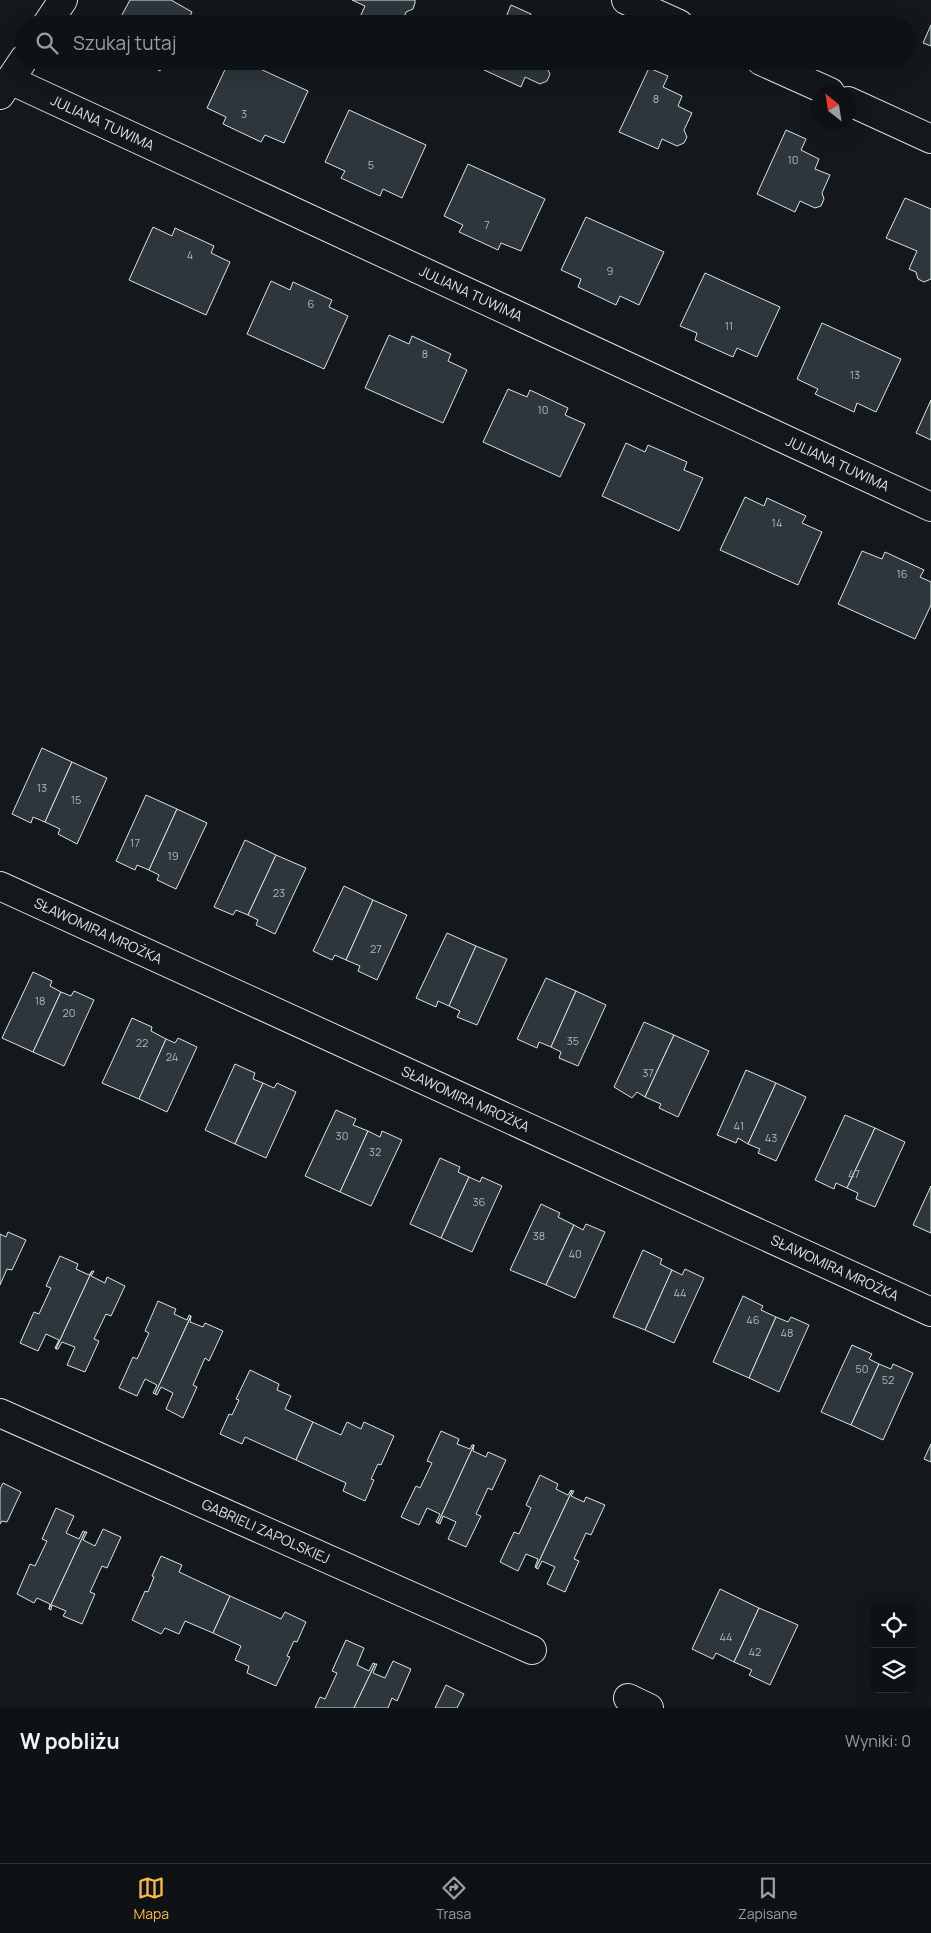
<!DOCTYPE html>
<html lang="pl">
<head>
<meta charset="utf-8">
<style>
  :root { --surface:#0f1215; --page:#181b1e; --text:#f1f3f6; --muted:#9b9ea0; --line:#2f3234; --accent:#ffb74d }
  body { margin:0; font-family:Manrope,sans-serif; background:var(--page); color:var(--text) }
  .controls { position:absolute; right:15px; bottom:15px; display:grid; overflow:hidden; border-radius:8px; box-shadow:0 5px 20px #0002 }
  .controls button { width:45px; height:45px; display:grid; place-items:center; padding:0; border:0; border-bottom:1px solid var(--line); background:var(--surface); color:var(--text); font:25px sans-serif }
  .compass { position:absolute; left:811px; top:85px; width:45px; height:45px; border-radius:50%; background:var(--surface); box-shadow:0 5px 20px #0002; rotate:330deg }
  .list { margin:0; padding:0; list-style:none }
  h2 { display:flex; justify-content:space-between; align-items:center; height:65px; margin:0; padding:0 20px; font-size:21px }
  h2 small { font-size:16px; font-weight:400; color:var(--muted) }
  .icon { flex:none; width:28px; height:28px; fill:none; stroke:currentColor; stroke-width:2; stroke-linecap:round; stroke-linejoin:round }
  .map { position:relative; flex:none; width:931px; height:1708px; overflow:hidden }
  .search { position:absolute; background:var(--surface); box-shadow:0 5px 20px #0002; left:15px; right:15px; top:15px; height:55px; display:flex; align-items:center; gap:12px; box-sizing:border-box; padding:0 18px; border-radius:28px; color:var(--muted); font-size:19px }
  .sheet { height:155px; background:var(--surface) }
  nav { display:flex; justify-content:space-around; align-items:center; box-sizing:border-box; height:70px; border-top:1px solid var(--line); background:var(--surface); font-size:14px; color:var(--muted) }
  nav a { display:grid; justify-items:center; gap:2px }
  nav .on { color:var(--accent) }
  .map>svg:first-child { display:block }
  .building { fill:#2c363c; stroke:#d8e6dc }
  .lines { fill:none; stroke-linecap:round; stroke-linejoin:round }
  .street-casing { stroke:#d8e6dc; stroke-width:30 }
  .street { stroke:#14181c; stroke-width:28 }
  .labels { text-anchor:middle; stroke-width:4; stroke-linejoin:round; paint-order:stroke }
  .number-label { font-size:11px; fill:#adbab4 }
  .street-label { font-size:14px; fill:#d8e6dc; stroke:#14181c }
</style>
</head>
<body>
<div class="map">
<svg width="931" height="1708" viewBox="0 0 931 1708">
  <rect width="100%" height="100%" fill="#14181c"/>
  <g class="building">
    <polygon points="130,0 171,0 192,12 186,24 117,24"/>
    <polygon points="352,0 415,0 415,3 413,9 406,12 401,24 375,24 360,17 365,6"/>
    <polygon points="511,5 531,14 527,24 503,24"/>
    <polygon points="931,25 931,46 923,43"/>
    <polygon points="142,61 165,61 160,71"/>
    <polygon points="229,61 243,61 308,91 284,143 265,135 261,142 223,124 226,117 207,108"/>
    <polygon points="486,61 550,61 547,68 550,74 547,81 540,84 525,77 521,87 482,69"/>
    <polygon points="649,68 668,76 663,87 682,96 678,106 692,113 684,130 687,137 684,143 677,146 662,139 658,149 619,132"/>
    <polygon points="349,110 426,145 402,198 383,189 380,196 341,178 345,171 325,162"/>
    <polygon points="786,130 806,139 801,150 819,159 815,169 830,175 822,193 824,199 821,206 815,208 800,201 795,212 757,194"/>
    <polygon points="468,164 545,199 521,251 501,243 498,250 459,232 463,225 444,216"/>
    <polygon points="905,198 931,209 931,279 924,282 918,279 916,272 909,269 917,251 886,238"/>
    <polygon points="586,217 664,252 639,305 620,296 616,305 578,287 581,279 561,270"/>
    <polygon points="153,227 172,236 175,228 214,246 211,253 230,262 206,315 129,280"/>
    <polygon points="705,273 780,307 757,357 737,348 733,357 695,340 697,333 680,326"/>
    <polygon points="271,281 290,290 293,282 332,300 329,307 348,316 324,369 247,334"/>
    <polygon points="822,323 901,359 876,412 857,403 854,412 815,394 818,389 797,379"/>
    <polygon points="389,335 409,344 412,336 451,354 448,361 467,370 443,423 365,388"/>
    <polygon points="508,389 527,397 530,390 568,408 565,415 585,424 560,477 483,442"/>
    <polygon points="931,400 931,440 916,433"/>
    <polygon points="626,443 645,452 648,445 687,462 684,470 703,478 679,531 602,496"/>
    <polygon points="745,497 764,506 767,498 806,516 802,523 822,532 798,585 720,550"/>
    <polygon points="862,551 882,559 885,552 924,570 920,577 931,582 931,605 915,639 838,604"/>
    <polygon points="42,748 72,762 45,822 33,817 31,823 12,814"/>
    <polygon points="72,762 107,778 77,844 58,834 60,829 45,822"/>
    <polygon points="146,795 177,809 149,870 137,865 135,870 116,861"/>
    <polygon points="177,809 207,823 176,889 157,880 159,875 149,870"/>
    <polygon points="245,840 276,855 248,915 236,910 233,915 214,907"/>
    <polygon points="276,855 306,868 275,934 256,925 258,920 248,915"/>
    <polygon points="344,886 373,900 346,960 335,955 332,960 313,951"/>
    <polygon points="373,900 407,915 377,980 358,971 360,966 346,960"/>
    <polygon points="447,933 476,946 449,1006 438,1001 436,1007 416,998"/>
    <polygon points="476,946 507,959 477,1025 457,1017 460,1011 449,1006"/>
    <polygon points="33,972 52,981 50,986 61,992 33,1052 2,1038"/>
    <polygon points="546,978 576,991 551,1047 539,1042 537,1048 517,1039"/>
    <polygon points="74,991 94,1000 64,1066 33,1052 61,992 71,996"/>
    <polygon points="576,991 606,1005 578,1066 559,1058 561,1052 551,1047"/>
    <polygon points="132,1018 152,1027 151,1031 166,1039 139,1099 102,1083"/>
    <polygon points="644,1022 674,1035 645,1097 637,1092 632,1098 614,1087"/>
    <polygon points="674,1035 709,1051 678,1117 659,1108 661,1104 645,1097"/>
    <polygon points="178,1038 197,1047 167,1112 139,1099 166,1039 175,1043"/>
    <polygon points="235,1064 255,1073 253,1079 263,1083 235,1144 205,1130"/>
    <polygon points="746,1070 776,1083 748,1144 738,1138 736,1143 717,1135"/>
    <polygon points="263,1083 274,1088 277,1083 296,1092 266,1158 235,1144"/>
    <polygon points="776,1083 806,1097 776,1161 758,1153 760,1149 748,1144"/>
    <polygon points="336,1110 356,1119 353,1125 368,1131 340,1192 305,1176"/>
    <polygon points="845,1115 875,1128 847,1188 836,1183 834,1189 815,1180"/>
    <polygon points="875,1128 905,1142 875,1207 856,1199 858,1193 847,1188"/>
    <polygon points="368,1131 380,1137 382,1131 402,1140 371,1206 340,1192"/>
    <polygon points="440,1158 460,1167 458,1172 469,1177 441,1238 410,1224"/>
    <polygon points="469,1177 480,1182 482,1177 502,1186 472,1252 441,1238"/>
    <polygon points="931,1186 931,1233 913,1225"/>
    <polygon points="541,1204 560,1213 558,1217 574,1225 546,1285 510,1270"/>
    <polygon points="586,1224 605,1232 575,1298 546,1285 574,1225 583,1230"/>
    <polygon points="8,1232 26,1240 12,1270 7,1269 0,1285 0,1234 6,1237"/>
    <polygon points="643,1250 662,1259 660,1264 672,1270 645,1330 613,1317"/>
    <polygon points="60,1256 78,1264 76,1269 89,1275 92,1271 56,1349 55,1348 59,1340 46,1334 38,1351 20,1343 34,1312 39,1314 51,1288 46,1286"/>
    <polygon points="685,1269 704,1278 674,1343 645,1330 672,1270 682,1275"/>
    <polygon points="92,1271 94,1271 91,1276 105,1283 107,1277 125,1286 111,1316 106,1314 94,1339 99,1341 85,1372 67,1365 75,1347 62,1342 58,1349 56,1349"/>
    <polygon points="743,1296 763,1306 761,1310 776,1317 749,1378 713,1362"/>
    <polygon points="158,1301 176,1309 174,1314 187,1320 189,1315 191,1316 155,1394 153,1393 157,1385 145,1379 137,1396 119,1388 133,1357 137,1359 149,1333 145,1331"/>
    <polygon points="191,1316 190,1322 203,1327 205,1323 223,1331 209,1361 205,1358 193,1385 197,1387 183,1418 166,1409 173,1393 161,1387 157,1395 155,1394"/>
    <polygon points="776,1317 788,1322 791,1317 809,1325 779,1392 749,1378"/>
    <polygon points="852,1345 872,1354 869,1359 879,1364 851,1425 821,1412"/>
    <polygon points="879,1364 891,1369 893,1364 913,1373 883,1440 851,1425"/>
    <polygon points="250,1370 279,1384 277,1390 291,1396 285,1409 313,1422 296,1460 245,1437 242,1444 220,1434 229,1414 232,1415 239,1400 236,1399"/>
    <polygon points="313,1422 341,1435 347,1422 361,1429 364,1422 394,1436 381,1465 378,1464 371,1479 374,1480 365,1501 343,1491 346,1483 296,1460"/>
    <polygon points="441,1431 459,1439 457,1444 470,1449 472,1445 474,1445 438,1523 436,1522 440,1514 427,1508 419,1525 401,1517 416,1486 420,1488 432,1463 427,1461"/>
    <polygon points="931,1444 931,1462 924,1459"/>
    <polygon points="474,1445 473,1451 486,1457 488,1452 506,1460 492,1490 488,1488 476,1514 481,1516 466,1547 448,1539 456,1522 443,1516 440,1524 438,1523"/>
    <polygon points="540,1475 558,1484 556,1489 568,1495 571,1490 572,1491 536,1568 535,1567 538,1559 526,1554 518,1571 500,1562 514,1532 519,1534 531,1508 526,1505"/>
    <polygon points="3,1483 21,1492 7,1522 2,1521 0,1524 0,1489"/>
    <polygon points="572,1491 574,1491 571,1496 584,1502 586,1497 605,1505 591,1535 586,1533 574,1559 579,1561 565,1592 547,1584 555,1567 542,1561 538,1569 536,1568"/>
    <polygon points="56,1508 74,1516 66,1533 79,1539 83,1531 85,1532 49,1609 50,1604 37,1598 34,1603 17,1594 30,1564 35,1566 47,1541 42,1539"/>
    <polygon points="103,1529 121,1537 107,1568 102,1566 90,1592 95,1594 82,1624 63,1616 66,1611 52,1605 51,1610 49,1609 85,1532 87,1532 83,1540 95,1546"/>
    <polygon points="161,1556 182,1565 179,1572 230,1596 213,1633 185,1621 179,1634 165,1628 161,1634 132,1620 145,1591 148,1592 154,1577 152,1576"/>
    <polygon points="720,1589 759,1608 734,1662 716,1653 713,1659 692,1649"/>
    <polygon points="230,1596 281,1619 285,1612 306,1622 297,1642 294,1641 287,1656 290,1657 276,1686 247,1673 249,1666 235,1660 241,1646 213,1633"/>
    <polygon points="759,1608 798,1625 770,1685 749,1675 752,1670 734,1662"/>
    <polygon points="346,1640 364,1648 357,1665 369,1671 373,1663 375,1664 354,1708 315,1708 320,1697 325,1699 337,1673 332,1671"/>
    <polygon points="393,1661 411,1669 397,1701 392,1698 388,1708 354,1708 375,1664 377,1664 373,1673 385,1678"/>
    <polygon points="446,1685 464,1694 457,1708 435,1708"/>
  </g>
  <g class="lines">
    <g class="street-casing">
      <g id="street">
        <polyline points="626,0 679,24"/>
        <polyline points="47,24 63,0"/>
        <polyline points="761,61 830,92"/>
        <path id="s1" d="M10,80L931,507"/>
        <polyline points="0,95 24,59"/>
        <polyline points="848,101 931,139"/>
        <path id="s2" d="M0,886L931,1312"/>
        <path id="s3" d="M0,1413L532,1650"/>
        <polyline points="628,1698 649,1708"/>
      </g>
    </g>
    <use href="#street" class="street"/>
  </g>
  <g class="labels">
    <g class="number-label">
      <text x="656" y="103">8</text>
      <text x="244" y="118">3</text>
      <text x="793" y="164">10</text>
      <text x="371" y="169">5</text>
      <text x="487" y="229">7</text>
      <text x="190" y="259">4</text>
      <text x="610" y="275">9</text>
      <text x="311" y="308">6</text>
      <text x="729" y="330">11</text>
      <text x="425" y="358">8</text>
      <text x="855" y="379">13</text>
      <text x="543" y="414">10</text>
      <text x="777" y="527">14</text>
      <text x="902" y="578">16</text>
      <text x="42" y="792">13</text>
      <text x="76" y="804">15</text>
      <text x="135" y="847">17</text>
      <text x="173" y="860">19</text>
      <text x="279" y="897">23</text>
      <text x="376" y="953">27</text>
      <text x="40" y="1005">18</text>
      <text x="69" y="1017">20</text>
      <text x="573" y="1045">35</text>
      <text x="142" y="1047">22</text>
      <text x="172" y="1061">24</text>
      <text x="648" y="1077">37</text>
      <text x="739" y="1130">41</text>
      <text x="342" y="1140">30</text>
      <text x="771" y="1142">43</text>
      <text x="375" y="1156">32</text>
      <text x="854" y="1178">47</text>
      <text x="479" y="1206">36</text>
      <text x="539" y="1240">38</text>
      <text x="575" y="1258">40</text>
      <text x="680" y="1297">44</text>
      <text x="753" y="1324">46</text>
      <text x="787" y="1337">48</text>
      <text x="862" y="1373">50</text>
      <text x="888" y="1384">52</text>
      <text x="726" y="1641">44</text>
      <text x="755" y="1656">42</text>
    </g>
    <g class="street-label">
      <text dy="5" stroke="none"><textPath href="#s1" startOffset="102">JULIANA TUWIMA</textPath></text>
      <text dy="5" stroke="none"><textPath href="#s1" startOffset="508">JULIANA TUWIMA</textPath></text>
      <text dy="5" stroke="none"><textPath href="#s1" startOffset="912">JULIANA TUWIMA</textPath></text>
      <text dy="5" stroke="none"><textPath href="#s2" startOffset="108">SŁAWOMIRA MROŻKA</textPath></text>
      <text dy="5" stroke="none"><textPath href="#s2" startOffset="512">SŁAWOMIRA MROŻKA</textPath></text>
      <text dy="5" stroke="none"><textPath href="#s2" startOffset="918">SŁAWOMIRA MROŻKA</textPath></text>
      <text dy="5" stroke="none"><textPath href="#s3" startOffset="291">GABRIELI ZAPOLSKIEJ</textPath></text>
    </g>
  </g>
</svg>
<div class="controls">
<button><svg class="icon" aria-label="locate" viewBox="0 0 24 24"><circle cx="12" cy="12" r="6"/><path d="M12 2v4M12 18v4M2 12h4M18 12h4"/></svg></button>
<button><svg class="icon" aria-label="layers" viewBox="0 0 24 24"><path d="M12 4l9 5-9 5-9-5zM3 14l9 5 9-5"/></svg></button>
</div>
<svg class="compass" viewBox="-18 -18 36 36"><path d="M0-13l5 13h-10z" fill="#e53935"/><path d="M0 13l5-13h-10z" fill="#9b9ea0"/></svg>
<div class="search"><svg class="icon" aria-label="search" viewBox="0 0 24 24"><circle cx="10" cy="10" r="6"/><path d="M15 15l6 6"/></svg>Szukaj tutaj</div>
</div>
<section class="sheet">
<h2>W pobliżu<small>Wyniki: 0</small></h2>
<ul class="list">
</ul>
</section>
<nav>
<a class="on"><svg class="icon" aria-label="map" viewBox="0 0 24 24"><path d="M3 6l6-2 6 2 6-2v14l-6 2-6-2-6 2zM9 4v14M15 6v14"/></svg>Mapa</a>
<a><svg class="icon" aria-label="directions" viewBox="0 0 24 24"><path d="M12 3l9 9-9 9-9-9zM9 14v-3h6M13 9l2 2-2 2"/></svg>Trasa</a>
<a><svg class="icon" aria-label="saved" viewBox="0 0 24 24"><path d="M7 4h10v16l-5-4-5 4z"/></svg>Zapisane</a>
</nav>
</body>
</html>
